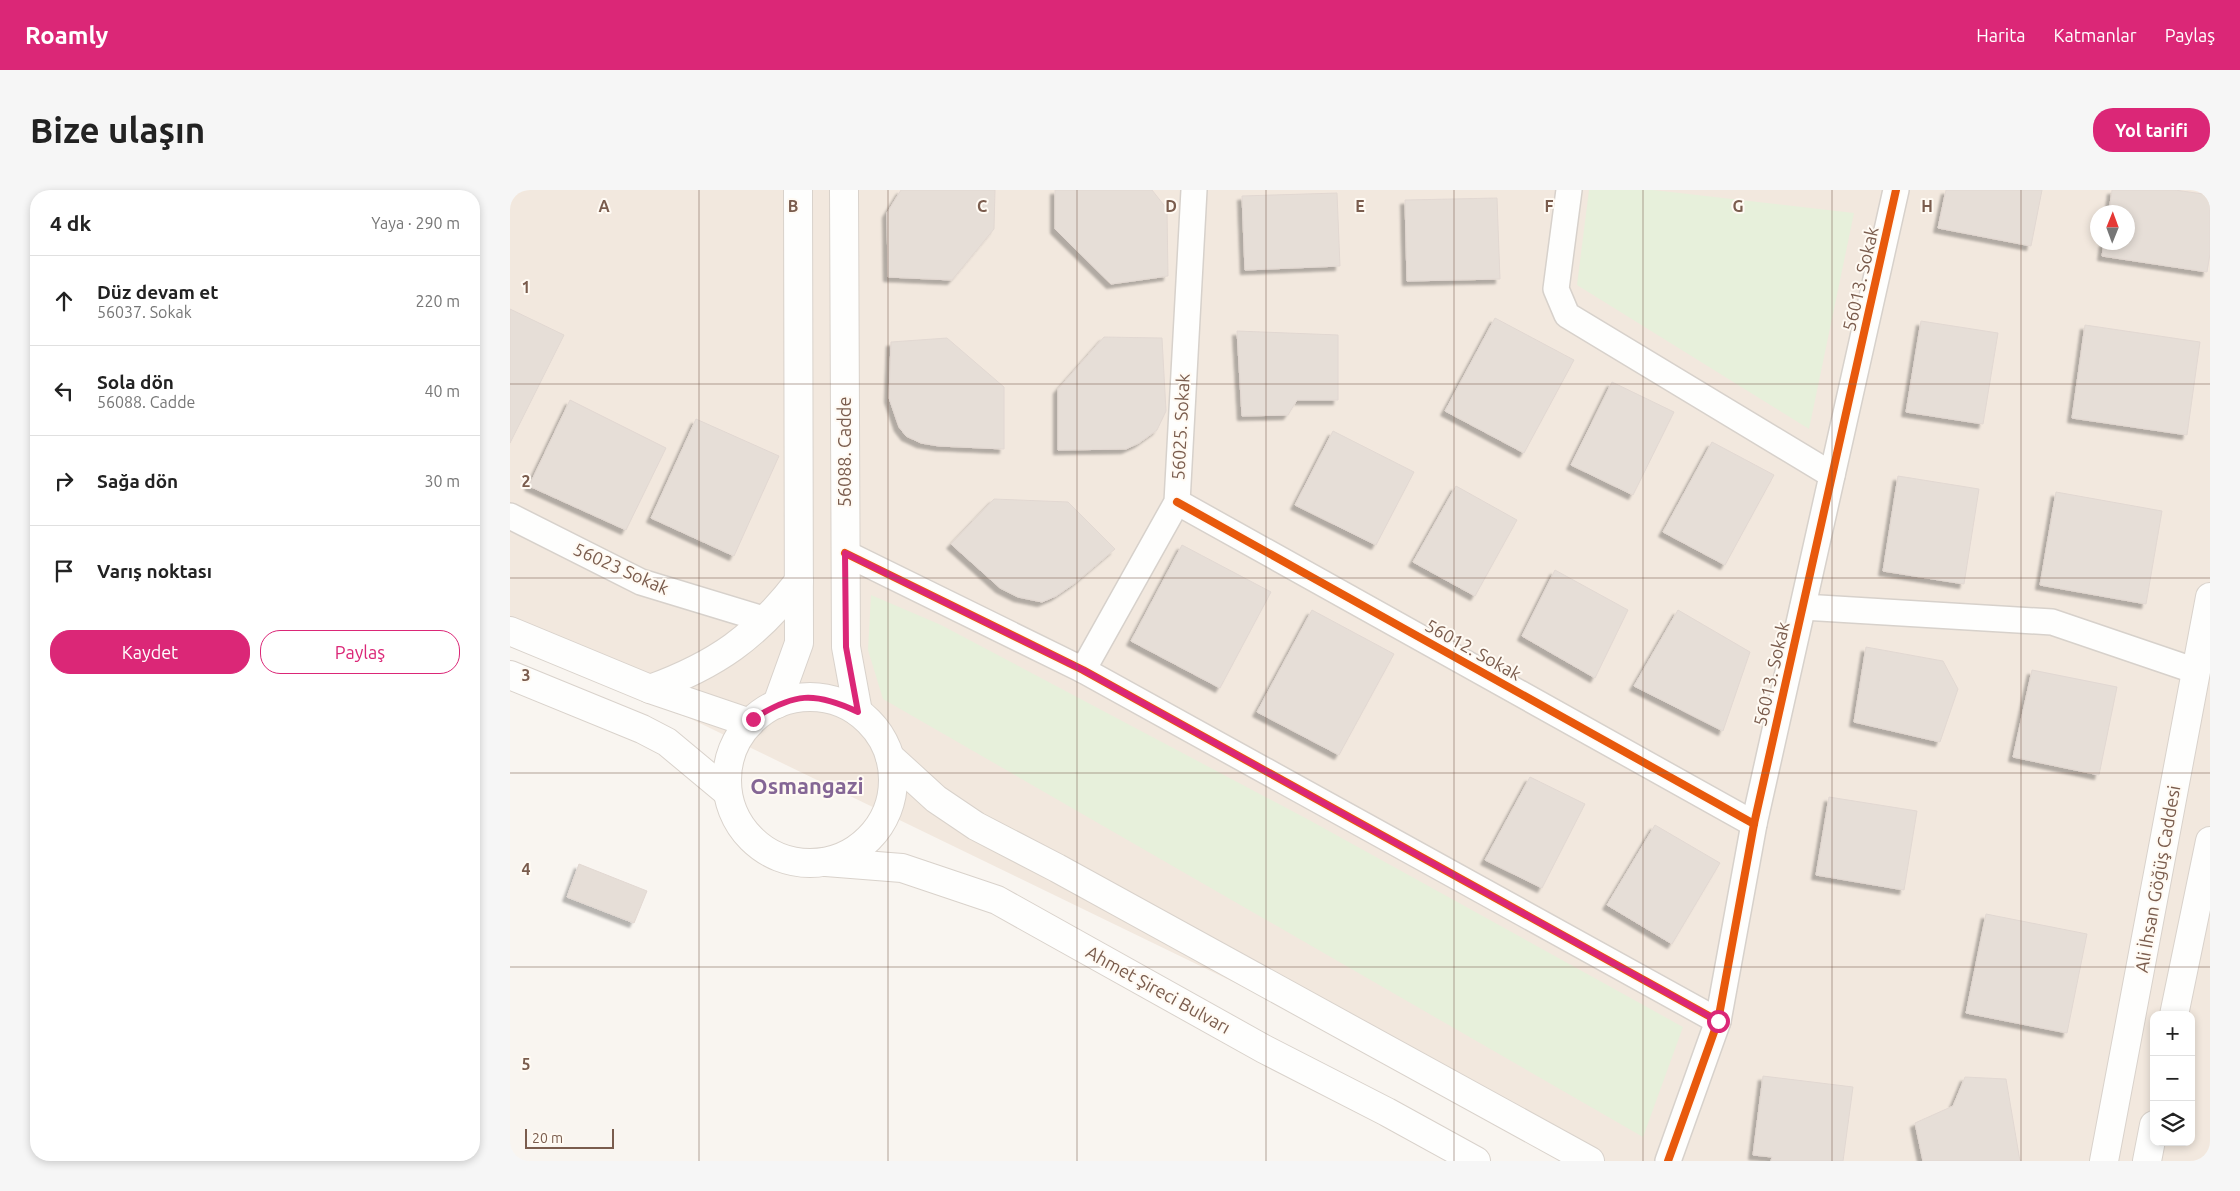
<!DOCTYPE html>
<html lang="tr">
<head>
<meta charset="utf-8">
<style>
  :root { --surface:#fff; --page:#f6f6f6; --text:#222; --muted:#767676; --line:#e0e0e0; --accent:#db2777 }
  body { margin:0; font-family:Ubuntu,sans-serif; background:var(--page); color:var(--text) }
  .controls { position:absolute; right:15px; bottom:15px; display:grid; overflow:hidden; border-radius:10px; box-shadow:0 2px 8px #0003 }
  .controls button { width:45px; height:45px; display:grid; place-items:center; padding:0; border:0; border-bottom:1px solid var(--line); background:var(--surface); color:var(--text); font:25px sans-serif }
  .compass { position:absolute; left:1580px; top:15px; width:45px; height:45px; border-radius:50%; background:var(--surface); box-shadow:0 2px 8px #0003; rotate:1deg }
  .scale { position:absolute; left:15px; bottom:12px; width:89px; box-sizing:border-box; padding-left:5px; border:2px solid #7a5c4d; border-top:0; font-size:14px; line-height:18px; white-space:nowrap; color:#7a5c4d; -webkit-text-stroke:4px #fffaf3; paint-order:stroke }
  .stop { position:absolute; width:15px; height:15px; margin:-11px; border:4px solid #db2777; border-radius:50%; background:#fff }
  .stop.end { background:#db2777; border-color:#fff; box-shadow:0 1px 5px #0008 }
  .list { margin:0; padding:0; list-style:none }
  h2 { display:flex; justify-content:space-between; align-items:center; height:65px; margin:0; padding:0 20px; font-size:21px }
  h2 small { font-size:16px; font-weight:400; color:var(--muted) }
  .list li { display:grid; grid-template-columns:32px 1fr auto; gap:15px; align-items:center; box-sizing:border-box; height:90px; padding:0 20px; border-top:1px solid var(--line) }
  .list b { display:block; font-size:19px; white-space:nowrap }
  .list p { margin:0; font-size:16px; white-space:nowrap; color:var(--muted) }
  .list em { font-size:16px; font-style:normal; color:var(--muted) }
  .actions { display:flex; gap:10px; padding:15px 20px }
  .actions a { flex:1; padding:11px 0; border:1px solid var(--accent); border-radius:20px; text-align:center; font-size:18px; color:var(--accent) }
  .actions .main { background:var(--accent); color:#fff }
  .icon { flex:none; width:28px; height:28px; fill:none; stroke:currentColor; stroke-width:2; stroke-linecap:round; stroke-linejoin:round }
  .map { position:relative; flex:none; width:1700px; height:971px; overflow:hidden; border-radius:20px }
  header { display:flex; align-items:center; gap:30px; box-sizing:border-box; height:70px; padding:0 25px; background:var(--accent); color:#fff }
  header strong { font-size:24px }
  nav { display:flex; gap:28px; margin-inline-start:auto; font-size:18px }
  .intro { display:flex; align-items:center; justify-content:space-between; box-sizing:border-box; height:120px; padding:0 30px }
  h1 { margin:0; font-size:35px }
  .button { padding:12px 22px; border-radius:20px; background:var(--accent); color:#fff; font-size:18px; font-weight:700 }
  main { display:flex; gap:30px; padding:0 30px }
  aside { flex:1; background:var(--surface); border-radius:20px; box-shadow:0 2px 8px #0003 }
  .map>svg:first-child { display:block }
  .residential { fill:#f2e8de; fill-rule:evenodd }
  .green { fill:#e7f0db }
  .building { fill:#e6ded7; stroke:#e2d8d2; filter:url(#shadow) }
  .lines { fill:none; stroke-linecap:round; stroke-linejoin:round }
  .street-casing { stroke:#d7d1cb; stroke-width:28 }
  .secondary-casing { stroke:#d9d2cb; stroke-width:30 }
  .street { stroke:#fefefd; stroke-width:25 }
  .secondary { stroke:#fefefd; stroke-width:28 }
  .cycleway-casing { stroke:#fffaf3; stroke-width:11 }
  .cycleway { stroke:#e8590c; stroke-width:8 }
  .route { stroke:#db2777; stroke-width:6 }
  .grid { fill:none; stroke:#7a5c4d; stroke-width:1; stroke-opacity:0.55 }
  .labels { text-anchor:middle; stroke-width:4; stroke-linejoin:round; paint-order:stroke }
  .street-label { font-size:18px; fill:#7a5c4d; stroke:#fffaf3 }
  .district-label { font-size:22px; font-weight:bold; fill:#846695; stroke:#fffaf3 }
  .grid-label { font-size:16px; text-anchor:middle; font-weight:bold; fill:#7a5c4d; stroke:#fffaf3; stroke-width:4; stroke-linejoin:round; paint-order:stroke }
</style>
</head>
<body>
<header>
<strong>Roamly</strong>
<nav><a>Harita</a><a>Katmanlar</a><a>Paylaş</a></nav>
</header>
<div class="intro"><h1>Bize ulaşın</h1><a class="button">Yol tarifi</a></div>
<main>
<aside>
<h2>4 dk<small>Yaya · 290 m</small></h2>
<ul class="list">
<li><svg class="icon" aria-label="ahead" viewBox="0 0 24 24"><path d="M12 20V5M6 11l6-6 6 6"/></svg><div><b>Düz devam et</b><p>56037. Sokak</p></div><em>220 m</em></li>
<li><svg class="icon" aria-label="left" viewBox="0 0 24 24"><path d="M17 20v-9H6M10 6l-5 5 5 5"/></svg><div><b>Sola dön</b><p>56088. Cadde</p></div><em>40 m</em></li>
<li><svg class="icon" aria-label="right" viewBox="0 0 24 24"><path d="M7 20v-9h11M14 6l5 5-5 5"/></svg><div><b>Sağa dön</b></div><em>30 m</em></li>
<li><svg class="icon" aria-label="arrive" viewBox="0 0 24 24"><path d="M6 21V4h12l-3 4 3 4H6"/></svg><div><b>Varış noktası</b></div></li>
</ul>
<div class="actions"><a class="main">Kaydet</a><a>Paylaş</a></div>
</aside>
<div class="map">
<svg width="1700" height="971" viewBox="0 0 1700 971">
  <defs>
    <filter id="shadow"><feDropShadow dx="-4.5" dy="4.5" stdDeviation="1" flood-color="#0004"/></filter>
  </defs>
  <rect width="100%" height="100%" fill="#f9f5f0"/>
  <path class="residential" d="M0,0H1700V971H1092L0,441ZM1588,22H1618V52H1588ZM1644,825H1681V952H1644Z"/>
  <g class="green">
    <polygon points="1079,0 1143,0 1344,23 1299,239 1067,95"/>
    <polygon points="361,405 431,435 799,630 1173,837 1133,947 373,509 358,460"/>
  </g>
  <g class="building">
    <polygon points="391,0 485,0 484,39 442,90 378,87 377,23"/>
    <polygon points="545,0 642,0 657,19 658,86 601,94 545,39"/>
    <polygon points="1436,0 1532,0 1521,56 1428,38"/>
    <polygon points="1602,0 1665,0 1700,5 1700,64 1697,82 1592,66 1594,52 1618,52 1618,22 1599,22"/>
    <polygon points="827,3 830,76 735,80 732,6"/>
    <polygon points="987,8 990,89 897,91 895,10"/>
    <polygon points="0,119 54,145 0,253"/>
    <polygon points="985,128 1064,170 1014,263 935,221"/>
    <polygon points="1411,131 1488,143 1473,234 1396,222"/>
    <polygon points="1575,135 1690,152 1677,245 1562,228"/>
    <polygon points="727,141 828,145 828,210 787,210 778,225 732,226"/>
    <polygon points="594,147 652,148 656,221 647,240 629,253 616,259 548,260 548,199"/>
    <polygon points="437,148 494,197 494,259 429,256 411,253 396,246 389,237 379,208 381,152"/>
    <polygon points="1102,192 1164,222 1123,305 1061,275"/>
    <polygon points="60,210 156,258 116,340 19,296"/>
    <polygon points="186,229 269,266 224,366 141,328"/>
    <polygon points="823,241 904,282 866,355 785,315"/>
    <polygon points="1202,252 1264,285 1215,375 1153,342"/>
    <polygon points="1388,286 1469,299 1454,394 1373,381"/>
    <polygon points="946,296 1007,330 965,406 903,372"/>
    <polygon points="1546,302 1652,321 1636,414 1530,395"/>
    <polygon points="484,309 558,312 605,359 565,393 546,406 532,412 508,407 490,398 441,354"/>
    <polygon points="672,355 761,402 710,498 621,451"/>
    <polygon points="1045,380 1118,420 1085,488 1012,446"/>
    <polygon points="802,420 884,464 829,565 747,522"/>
    <polygon points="1168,420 1240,462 1213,541 1124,496"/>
    <polygon points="1356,457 1433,471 1448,499 1430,552 1344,532"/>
    <polygon points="1522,480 1607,497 1589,585 1503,567"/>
    <polygon points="1020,587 1075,614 1032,698 975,670"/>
    <polygon points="1319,607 1407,621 1394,700 1306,685"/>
    <polygon points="1145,635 1210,673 1162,754 1097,715"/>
    <polygon points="69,674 137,701 124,733 57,707"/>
    <polygon points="1476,724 1577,744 1557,843 1456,823"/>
    <polygon points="1253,886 1343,897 1333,971 1261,971 1262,967 1243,965"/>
    <polygon points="1455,887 1496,889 1510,971 1413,971 1405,933 1443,916"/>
  </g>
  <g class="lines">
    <g class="street-casing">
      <g id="street">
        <polyline points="1059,0 1046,99 1057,125 1322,285"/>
        <polyline points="667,312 1244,634"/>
        <polyline points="0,326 131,392 256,430"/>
        <polyline points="335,363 573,480 1208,831"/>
        <polyline points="1293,417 1542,432 1686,481"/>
        <polyline points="573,480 667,312 684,0"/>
        <polyline points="1158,971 1208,831 1244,634 1386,0"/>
      </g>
    </g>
    <g class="secondary-casing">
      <g id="secondary">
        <polyline points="334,0 336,457 348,522"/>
        <polyline points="0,441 140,499 240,533"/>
        <polyline points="0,485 132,539 157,552 217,602"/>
        <path d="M140,499C206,475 246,447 289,391"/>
        <circle cx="300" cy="590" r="83"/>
        <polyline points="267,514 289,453 288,0"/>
        <polyline points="380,567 426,609 466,636 547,678 1080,971"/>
        <polyline points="316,672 392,678 487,710 754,859 877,922 966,971"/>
        <polyline points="1664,825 1700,651"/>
        <polyline points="1594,971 1700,407"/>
        <polyline points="1637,971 1644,935"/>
      </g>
    </g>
    <use href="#street" class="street"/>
    <use href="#secondary" class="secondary"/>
    <g class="cycleway-casing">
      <g id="cycleway">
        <polyline points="667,312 1244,634"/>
        <polyline points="335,363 573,480 1208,831"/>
        <polyline points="1158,971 1208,831 1244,634 1386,0"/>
      </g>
    </g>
    <use href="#cycleway" class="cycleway"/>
  </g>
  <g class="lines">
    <path class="route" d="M243,529C284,503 304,501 348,522L336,457L335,363L573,480L1208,831"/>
  </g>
  <path class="grid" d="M189,0V971M378,0V971M567,0V971M756,0V971M944,0V971M1133,0V971M1322,0V971M1511,0V971M0,194H1700M0,388H1700M0,583H1700M0,777H1700"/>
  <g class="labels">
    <g class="street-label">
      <text transform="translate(1351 89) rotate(-77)" y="6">56013. Sokak</text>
      <text transform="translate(671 237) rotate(-87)" y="6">56025. Sokak</text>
      <text transform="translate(335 262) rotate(-90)" y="6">56088. Cadde</text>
      <text transform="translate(111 379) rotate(24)" y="6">56023 Sokak</text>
      <text transform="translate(963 460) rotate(29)" y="6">56012. Sokak</text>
      <text transform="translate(1262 484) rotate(-77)" y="6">56013. Sokak</text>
      <text transform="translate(1648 689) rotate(-80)" y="6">Ali İhsan Göğüş Caddesi</text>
      <text transform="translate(648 800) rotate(29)" y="6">Ahmet Şireci Bulvarı</text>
    </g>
    <g class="district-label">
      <text x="297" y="604">Osmangazi</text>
    </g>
  </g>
  <g class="grid-label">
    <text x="94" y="22">A</text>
    <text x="283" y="22">B</text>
    <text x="472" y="22">C</text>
    <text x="661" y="22">D</text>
    <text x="850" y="22">E</text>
    <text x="1039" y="22">F</text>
    <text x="1228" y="22">G</text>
    <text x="1417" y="22">H</text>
    <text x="16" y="103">1</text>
    <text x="16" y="297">2</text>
    <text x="16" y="491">3</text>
    <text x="16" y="685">4</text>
    <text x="16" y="880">5</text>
  </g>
</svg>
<div class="controls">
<button>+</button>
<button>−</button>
<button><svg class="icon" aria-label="layers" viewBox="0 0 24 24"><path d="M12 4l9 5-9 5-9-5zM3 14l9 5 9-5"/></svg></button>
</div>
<svg class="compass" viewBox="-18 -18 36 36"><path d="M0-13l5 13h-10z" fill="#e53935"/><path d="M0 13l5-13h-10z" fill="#767676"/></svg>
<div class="scale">20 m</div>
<div class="stop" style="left:1208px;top:831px"></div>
<div class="stop end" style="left:243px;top:529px"></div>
</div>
</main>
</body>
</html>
